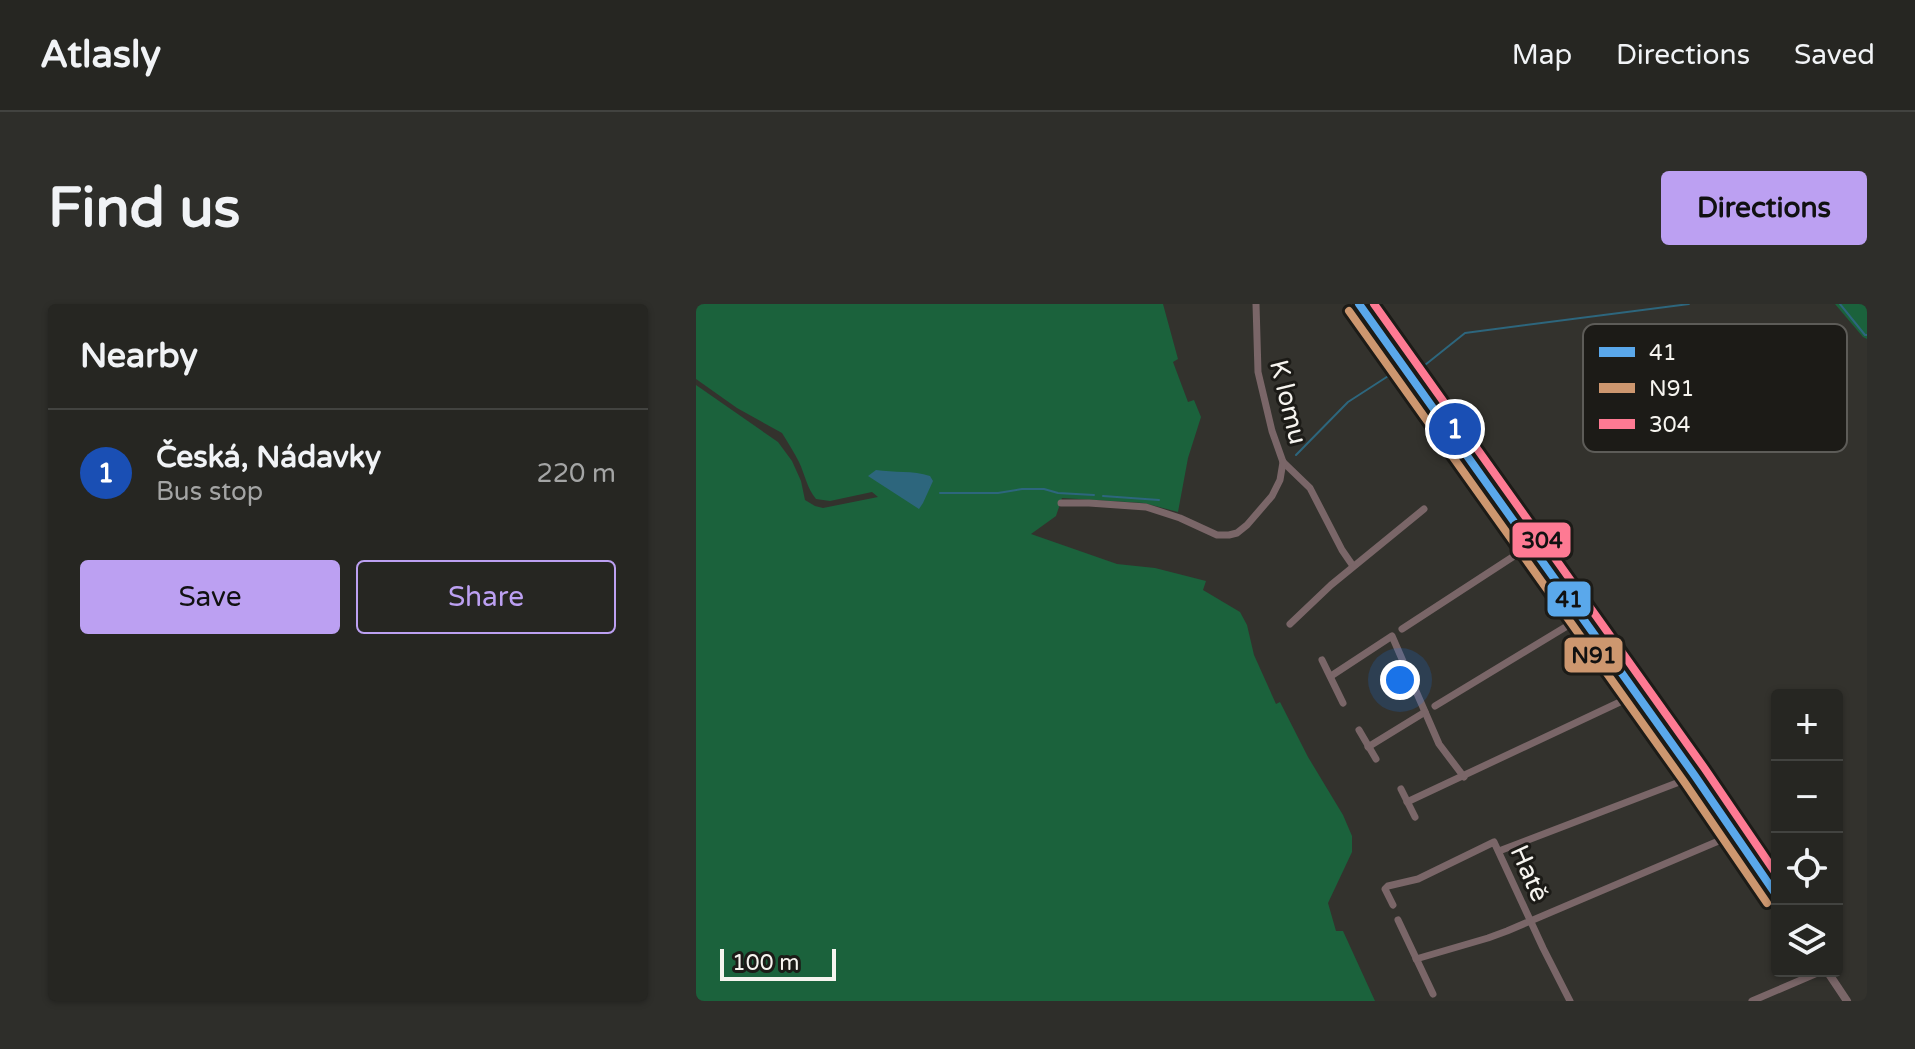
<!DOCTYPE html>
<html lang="en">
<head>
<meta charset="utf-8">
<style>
  :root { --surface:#262622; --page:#2e2e2a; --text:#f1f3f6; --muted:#a4a5a5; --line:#424340; --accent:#bca0f2 }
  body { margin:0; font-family:"Varela Round",sans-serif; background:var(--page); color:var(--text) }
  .controls { position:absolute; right:24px; bottom:24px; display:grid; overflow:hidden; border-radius:8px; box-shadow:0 2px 6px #0004 }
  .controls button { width:72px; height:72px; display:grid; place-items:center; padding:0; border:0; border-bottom:2px solid var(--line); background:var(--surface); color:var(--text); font:40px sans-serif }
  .scale { position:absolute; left:24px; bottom:20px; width:116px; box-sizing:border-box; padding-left:8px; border:4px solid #f6f4ef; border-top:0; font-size:22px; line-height:28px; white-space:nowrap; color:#f6f4ef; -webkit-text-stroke:6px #1c1b17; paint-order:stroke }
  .you { position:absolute; left:704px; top:376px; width:28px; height:28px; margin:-20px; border:6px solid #fff; border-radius:50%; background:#1a73e8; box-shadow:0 0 0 12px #1a73e833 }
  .badge { display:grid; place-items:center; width:52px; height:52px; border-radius:50%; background:var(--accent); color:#fff; font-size:26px; font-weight:700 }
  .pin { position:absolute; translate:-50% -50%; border:4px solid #fff; box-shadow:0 2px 8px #0006 }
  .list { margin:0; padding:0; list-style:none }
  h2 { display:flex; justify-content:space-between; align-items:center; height:104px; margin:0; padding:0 32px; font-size:34px }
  h2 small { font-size:26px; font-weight:400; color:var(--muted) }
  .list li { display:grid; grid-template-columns:52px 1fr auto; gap:24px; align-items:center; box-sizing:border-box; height:128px; padding:0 32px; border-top:2px solid var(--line) }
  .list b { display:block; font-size:30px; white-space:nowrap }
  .list p { margin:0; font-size:26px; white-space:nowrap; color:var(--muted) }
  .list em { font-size:26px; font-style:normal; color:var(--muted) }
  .actions { display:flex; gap:16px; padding:24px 32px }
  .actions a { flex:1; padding:18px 0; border:2px solid var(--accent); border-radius:8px; text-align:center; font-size:28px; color:var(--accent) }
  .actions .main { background:var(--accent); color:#111 }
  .icon { flex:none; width:44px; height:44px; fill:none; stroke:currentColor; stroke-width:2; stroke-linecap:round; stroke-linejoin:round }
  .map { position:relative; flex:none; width:1171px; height:697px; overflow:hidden; border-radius:8px }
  header { display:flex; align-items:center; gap:48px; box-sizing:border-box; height:112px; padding:0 40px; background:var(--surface); border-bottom:2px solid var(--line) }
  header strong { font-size:38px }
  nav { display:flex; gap:44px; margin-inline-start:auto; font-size:28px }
  .intro { display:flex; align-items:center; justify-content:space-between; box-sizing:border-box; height:192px; padding:0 48px }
  h1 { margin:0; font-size:56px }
  .button { padding:20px 36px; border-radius:8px; background:var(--accent); color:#111; font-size:28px; font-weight:700 }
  main { display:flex; gap:48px; padding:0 48px }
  aside { flex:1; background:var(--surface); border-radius:8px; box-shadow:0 2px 6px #0004 }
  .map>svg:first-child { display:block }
  .green { fill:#1b623c }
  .water { fill:#2d667d }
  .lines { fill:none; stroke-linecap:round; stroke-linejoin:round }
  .stream { stroke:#2d667d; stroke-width:2 }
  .minor { stroke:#7a6668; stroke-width:7 }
  .tertiary { stroke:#7a6668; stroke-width:8 }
  .bus-1-casing { stroke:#1c1b17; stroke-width:14 }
  .bus-2-casing { stroke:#1c1b17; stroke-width:14 }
  .bus-3-casing { stroke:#1c1b17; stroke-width:14 }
  .bus-1 { stroke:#5aa8eb; stroke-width:8 }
  .bus-2 { stroke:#cd976f; stroke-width:8 }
  .bus-3 { stroke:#fe7a93; stroke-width:8 }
  .labels { text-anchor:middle; stroke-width:6; stroke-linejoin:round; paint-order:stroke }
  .street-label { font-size:26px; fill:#f6f4ef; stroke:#1c1b17 }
  .key { fill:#1c1b17; stroke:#5d5c58; stroke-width:2 }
  .key-label { font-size:22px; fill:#f6f4ef }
  .line-badge { stroke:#1c1b17; stroke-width:3 }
  .pale-badge-label { font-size:22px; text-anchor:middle; font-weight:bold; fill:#111 }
</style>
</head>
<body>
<header>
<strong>Atlasly</strong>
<nav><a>Map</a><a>Directions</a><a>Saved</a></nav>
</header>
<div class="intro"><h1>Find us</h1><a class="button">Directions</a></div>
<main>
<aside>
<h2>Nearby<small></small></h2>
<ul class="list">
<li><span class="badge" style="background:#1a4fb4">1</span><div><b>Česká, Nádavky</b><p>Bus stop</p></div><em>220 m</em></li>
</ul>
<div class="actions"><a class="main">Save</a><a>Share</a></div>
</aside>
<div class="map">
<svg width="1171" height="697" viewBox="0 0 1171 697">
  <rect width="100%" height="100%" fill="#33322d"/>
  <g class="green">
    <path d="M0,0H467L482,55L477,58L492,98L498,96L505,113L492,154L482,208L448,199L366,194L360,212L335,230L421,260L459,264L510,277L507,286L544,308L551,321L558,351L580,400L584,398L612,453L647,511L656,532V548L632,599L640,627H647L679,697H0V81L82,138L96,157L105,177L109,196L119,202L127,204L182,193L176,188L134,197L120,195C111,184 109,171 103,158C98,148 92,139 86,129L41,104L0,75Z"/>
    <polygon points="1139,0 1171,0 1171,35 1167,33"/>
  </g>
  <path class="water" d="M180,166C198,169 217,166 234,172L237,177L227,199L223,205L172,172Z"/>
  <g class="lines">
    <g class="stream">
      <polyline points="1144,0 1169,31 1171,31"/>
      <polyline points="724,65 769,29 993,0"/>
      <polyline points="600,151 652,98 700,67"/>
      <polyline points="244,189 302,189 326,185 348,185 362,189 398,191"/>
      <polyline points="407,192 463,196"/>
    </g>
    <g class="minor">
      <polyline points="560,0 562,68 576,127 587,158 614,184 646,246 657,262"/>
      <polyline points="365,199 393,199 450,203 484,214 521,231 533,231 541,229 551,221 576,192 584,176 587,158"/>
      <polyline points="594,320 635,281 728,205"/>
      <polyline points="706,325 835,241"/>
      <polyline points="626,356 647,399"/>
      <polyline points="635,372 696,332 743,440 768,473"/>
      <polyline points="739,402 886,313"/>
      <polyline points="663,426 680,455"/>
      <polyline points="672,443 729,408"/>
      <polyline points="705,485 719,513"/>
      <polyline points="711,498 941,390"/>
      <polyline points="803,547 999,472"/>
      <polyline points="697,601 689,585 692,582 722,575 798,538 847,644 874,697"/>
      <polyline points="702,616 737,690"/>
      <polyline points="720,655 792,634 811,627 1039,530"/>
      <polyline points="1056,697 1126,667"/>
    </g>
    <g class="tertiary">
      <polyline points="663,0 999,472 1081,592"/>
      <polyline points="1131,667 1151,697"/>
    </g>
    <g class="bus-1-casing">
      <polyline id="bus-1" points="663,0 999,472 1081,592"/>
    </g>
    <g class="bus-2-casing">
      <polyline id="bus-2" points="653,7 989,479 1071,599"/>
    </g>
    <g class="bus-3-casing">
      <polyline id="bus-3" points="678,0 1009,465 1081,571"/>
    </g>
    <use href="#bus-1" class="bus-1"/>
    <use href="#bus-2" class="bus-2"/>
    <use href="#bus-3" class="bus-3"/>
  </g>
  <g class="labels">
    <g class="street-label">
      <text transform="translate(593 98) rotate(76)" y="9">K lomu</text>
      <text transform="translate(834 569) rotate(66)" y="9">Hatě</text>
    </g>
  </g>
  <rect x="887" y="20" width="264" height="128" rx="12" class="key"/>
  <rect x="903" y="43" width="36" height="10" fill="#5aa8eb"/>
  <rect x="903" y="79" width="36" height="10" fill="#cd976f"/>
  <rect x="903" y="115" width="36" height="10" fill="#fe7a93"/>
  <g class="key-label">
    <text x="953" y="56">41</text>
    <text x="953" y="92">N91</text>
    <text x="953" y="128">304</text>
  </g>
  <g class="line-badge">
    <rect x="815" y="217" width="61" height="38" rx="8" fill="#fe7a93"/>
    <rect x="850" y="276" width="46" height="38" rx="8" fill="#5aa8eb"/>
    <rect x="867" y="332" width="61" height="38" rx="8" fill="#cd976f"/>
  </g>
  <g class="pale-badge-label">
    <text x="846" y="244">304</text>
    <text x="873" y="303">41</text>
    <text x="898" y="359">N91</text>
  </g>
</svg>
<div class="controls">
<button>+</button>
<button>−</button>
<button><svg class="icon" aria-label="locate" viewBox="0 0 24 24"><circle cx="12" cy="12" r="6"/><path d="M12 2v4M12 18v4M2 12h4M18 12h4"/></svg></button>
<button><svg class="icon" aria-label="layers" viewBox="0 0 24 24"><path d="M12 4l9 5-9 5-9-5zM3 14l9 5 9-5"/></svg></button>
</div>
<div class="scale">100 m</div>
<div class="you"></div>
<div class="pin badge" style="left:759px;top:125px;background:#1a4fb4">1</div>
</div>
</main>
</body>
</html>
